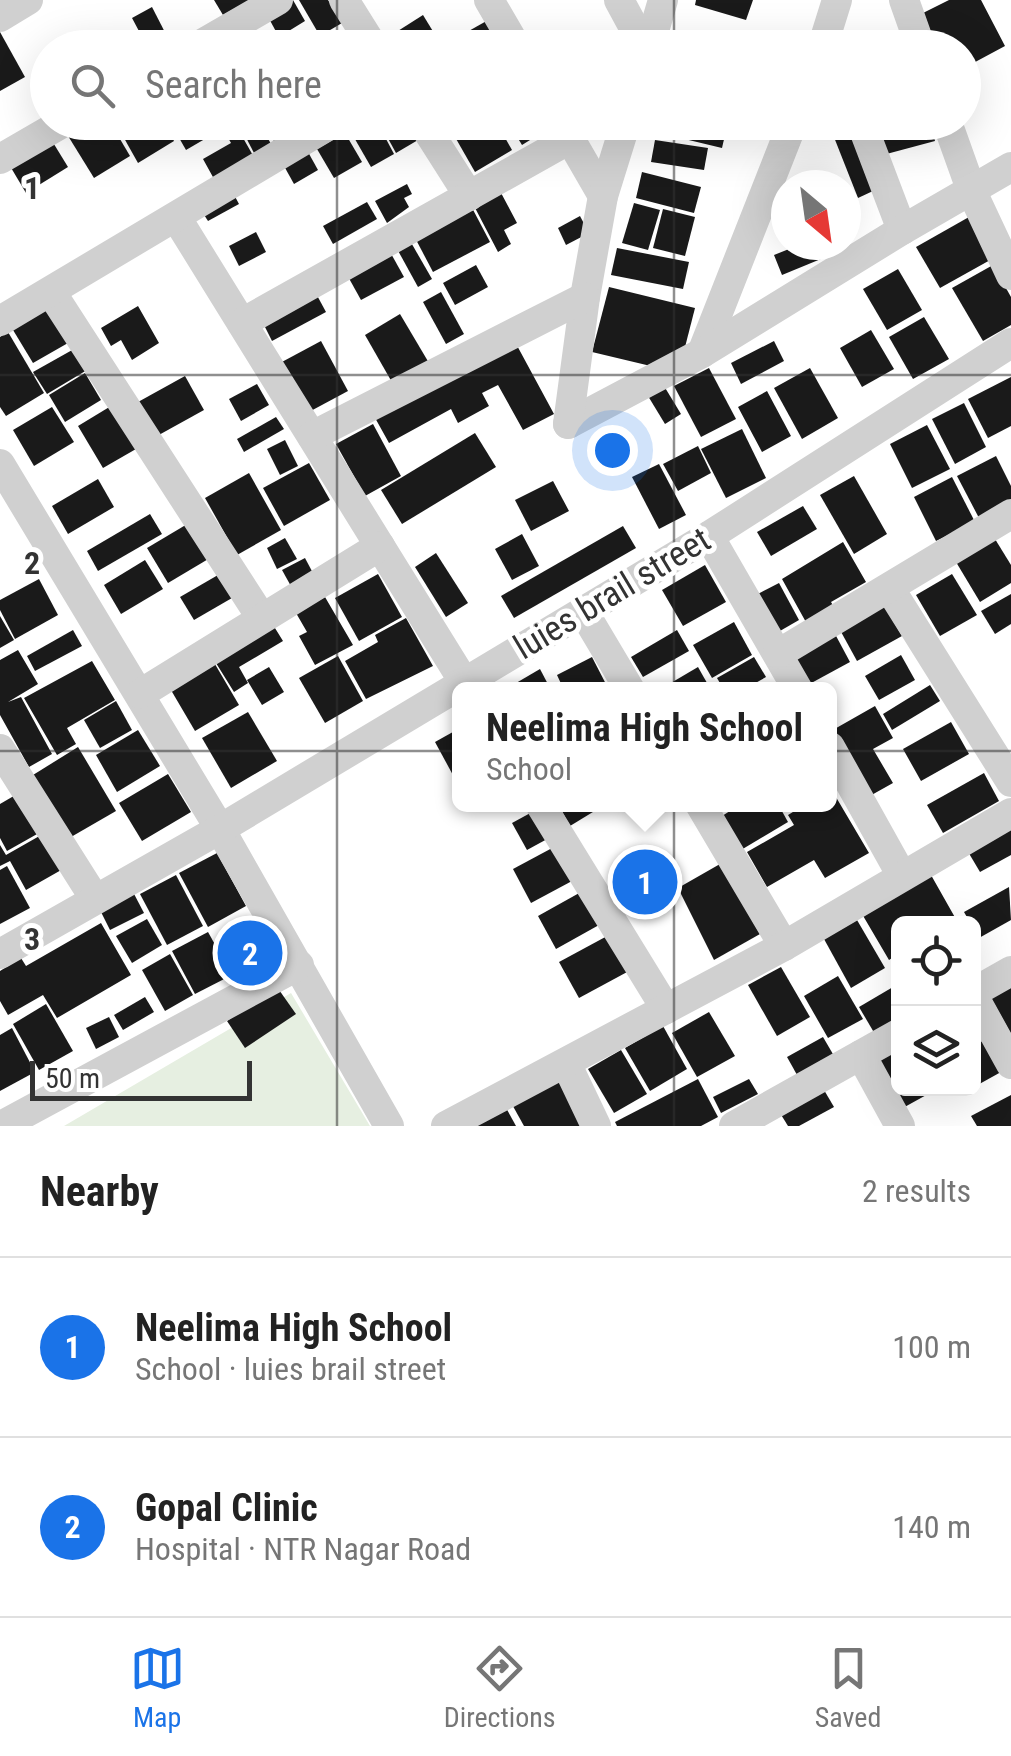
<!DOCTYPE html>
<html lang="en">
<head>
<meta charset="utf-8">
<style>
  :root { --surface:#fff; --page:#f6f6f6; --text:#222; --muted:#767676; --line:#e0e0e0; --accent:#1a73e8 }
  body { margin:0; font-family:"Roboto Condensed",sans-serif; background:var(--page); color:var(--text) }
  .controls { position:absolute; right:30px; bottom:30px; display:grid; overflow:hidden; border-radius:15px; box-shadow:0 10px 40px #0002 }
  .controls button { width:90px; height:90px; display:grid; place-items:center; padding:0; border:0; border-bottom:2px solid var(--line); background:var(--surface); color:var(--text); font:50px sans-serif }
  .compass { position:absolute; left:771px; top:170px; width:90px; height:90px; border-radius:50%; background:var(--surface); box-shadow:0 10px 40px #0002; rotate:151deg }
  .scale { position:absolute; left:30px; bottom:25px; width:222px; box-sizing:border-box; padding-left:10px; border:5px solid #333; border-top:0; font-size:28px; line-height:35px; white-space:nowrap; color:#333; -webkit-text-stroke:8px #fff; paint-order:stroke }
  .you { position:absolute; left:612px; top:450px; width:35px; height:35px; margin:-25px; border:8px solid #fff; border-radius:50%; background:#1a73e8; box-shadow:0 0 0 15px #1a73e833 }
  .badge { display:grid; place-items:center; width:65px; height:65px; border-radius:50%; background:var(--accent); color:#fff; font-size:32px; font-weight:700 }
  .pin { position:absolute; translate:-50% -50%; border:5px solid #fff; box-shadow:0 2px 10px #0006 }
  .popup { position:absolute; left:452px; top:682px; width:385px; height:130px; box-sizing:border-box; display:grid; place-content:center; border-radius:15px; background:var(--surface); filter:drop-shadow(0 2px 8px #0005); font-size:32px; white-space:nowrap; color:var(--muted) }
  .popup b { font-size:38px; color:var(--text) }
  .popup::after { content:''; position:absolute; left:50%; top:100%; margin-left:-20px; border:20px solid transparent; border-top-color:var(--surface) }
  .list { margin:0; padding:0; list-style:none }
  h2 { display:flex; justify-content:space-between; align-items:center; height:130px; margin:0; padding:0 40px; font-size:42px }
  h2 small { font-size:32px; font-weight:400; color:var(--muted) }
  .list li { display:grid; grid-template-columns:65px 1fr auto; gap:30px; align-items:center; box-sizing:border-box; height:180px; padding:0 40px; border-top:2px solid var(--line) }
  .list b { display:block; font-size:38px; white-space:nowrap }
  .list p { margin:0; font-size:32px; white-space:nowrap; color:var(--muted) }
  .list em { font-size:32px; font-style:normal; color:var(--muted) }
  .icon { flex:none; width:55px; height:55px; fill:none; stroke:currentColor; stroke-width:2; stroke-linecap:round; stroke-linejoin:round }
  .map { position:relative; flex:none; width:1011px; height:1126px; overflow:hidden }
  .search { position:absolute; background:var(--surface); box-shadow:0 10px 40px #0002; left:30px; right:30px; top:30px; height:110px; display:flex; align-items:center; gap:25px; box-sizing:border-box; padding:0 35px; border-radius:55px; color:var(--muted); font-size:38px }
  .sheet { height:490px; background:var(--surface) }
  nav { display:flex; justify-content:space-around; align-items:center; box-sizing:border-box; height:140px; border-top:2px solid var(--line); background:var(--surface); font-size:28px; color:var(--muted) }
  nav a { display:grid; justify-items:center; gap:5px }
  nav .on { color:var(--accent) }
  .map>svg:first-child { display:block }
  .green { fill:#e6efe1 }
  .building { fill:#1a1a1a }
  .lines { fill:none; stroke-linecap:round; stroke-linejoin:round }
  .minor { stroke:#d0d0d0; stroke-width:30 }
  .grid { fill:none; stroke:#333; stroke-width:2.5; stroke-opacity:0.55 }
  .labels { text-anchor:middle; stroke-width:10; stroke-linejoin:round; paint-order:stroke }
  .street-label { font-size:35px; fill:#333; stroke:#fff }
  .grid-label { font-size:32px; text-anchor:middle; font-weight:bold; fill:#333; stroke:#fff; stroke-width:10; stroke-linejoin:round; paint-order:stroke }
</style>
</head>
<body>
<div class="map">
<svg width="1011" height="1126" viewBox="0 0 1011 1126">
  <rect width="100%" height="100%" fill="#fff"/>
  <polygon class="green" points="291,993 370,1126 64,1126"/>
  <g class="building">
    <polygon points="214,0 250,0 223,15"/>
    <polygon points="293,0 305,21 279,37 267,15"/>
    <polygon points="299,0 328,0 342,23 320,36"/>
    <polygon points="696,0 753,0 746,20 695,5"/>
    <polygon points="949,0 981,0 1005,46 964,68 964,48 938,48 921,14"/>
    <polygon points="152,7 173,48 148,48 132,18"/>
    <polygon points="423,15 434,33 411,48 396,48 390,36"/>
    <polygon points="490,19 503,42 493,48 455,48 451,41"/>
    <polygon points="0,32 25,77 0,91"/>
    <polygon points="900,38 902,48 864,48 864,46"/>
    <polygon points="79,122 110,122 130,156 94,178 65,131"/>
    <polygon points="115,122 164,122 174,141 138,163"/>
    <polygon points="170,122 218,122 222,129 186,150"/>
    <polygon points="230,122 234,122 259,166 219,188 203,159 231,143 222,127"/>
    <polygon points="238,122 259,122 271,144 254,153"/>
    <polygon points="264,122 281,122 288,134 274,141"/>
    <polygon points="357,122 377,122 394,154 371,167 348,127"/>
    <polygon points="379,122 408,122 418,140 396,153"/>
    <polygon points="480,122 496,122 512,150 475,172 455,137"/>
    <polygon points="508,122 559,122 522,145"/>
    <polygon points="675,122 728,122 722,148 672,136"/>
    <polygon points="828,122 846,122 873,191 858,198"/>
    <polygon points="870,122 930,122 935,141 879,156"/>
    <polygon points="345,133 362,162 334,178 317,149"/>
    <polygon points="49,136 68,167 26,193 7,161"/>
    <polygon points="655,140 708,148 704,170 651,162"/>
    <polygon points="308,152 318,170 294,184 284,166"/>
    <polygon points="642,172 701,187 694,213 636,198"/>
    <polygon points="407,184 412,194 404,198 409,207 387,223 375,201"/>
    <polygon points="231,189 239,204 208,221 199,207"/>
    <polygon points="500,191 517,223 504,230 511,244 498,252 473,204"/>
    <polygon points="367,202 377,219 333,244 323,226"/>
    <polygon points="634,203 660,210 648,250 622,243"/>
    <polygon points="470,204 490,242 433,272 413,234"/>
    <polygon points="663,209 695,217 685,256 653,248"/>
    <polygon points="580,216 589,233 566,245 558,228"/>
    <polygon points="969,217 992,259 940,288 916,247"/>
    <polygon points="256,232 266,252 239,266 229,246"/>
    <polygon points="409,239 432,279 418,287 396,247"/>
    <polygon points="799,245 830,245 833,254 782,275 774,255"/>
    <polygon points="617,248 689,262 683,289 611,275"/>
    <polygon points="389,250 404,277 361,300 346,273"/>
    <polygon points="476,265 488,287 455,305 443,283"/>
    <polygon points="993,265 1011,297 1011,325 983,341 952,288"/>
    <polygon points="898,269 922,310 887,330 863,289"/>
    <polygon points="609,287 695,308 684,351 659,368 592,352"/>
    <polygon points="313,288 326,312 272,341 260,317"/>
    <polygon points="441,292 464,334 446,344 423,302"/>
    <polygon points="45,304 68,343 33,363 10,325"/>
    <polygon points="138,306 159,343 132,360 121,340 111,346 101,328"/>
    <polygon points="400,314 429,363 393,384 365,335"/>
    <polygon points="924,317 949,359 913,379 889,337"/>
    <polygon points="871,330 894,369 862,387 840,348"/>
    <polygon points="8,332 44,393 6,416 0,407 0,337"/>
    <polygon points="514,340 554,414 523,430 498,385 482,393 489,406 458,423 451,409 389,443 374,416"/>
    <polygon points="321,341 348,391 307,413 280,363"/>
    <polygon points="774,341 784,361 741,384 731,363"/>
    <polygon points="74,349 87,370 47,394 33,372"/>
    <polygon points="709,368 736,419 701,437 674,386"/>
    <polygon points="810,368 838,418 802,439 774,388"/>
    <polygon points="85,373 101,400 65,422 49,395"/>
    <polygon points="185,376 204,410 157,436 138,402"/>
    <polygon points="1011,377 1011,426 988,438 968,399"/>
    <polygon points="257,384 269,405 241,421 229,399"/>
    <polygon points="664,386 681,414 665,424 648,396"/>
    <polygon points="767,391 791,436 762,452 738,407"/>
    <polygon points="964,403 986,447 955,464 932,419"/>
    <polygon points="111,406 136,449 103,468 78,426"/>
    <polygon points="52,407 74,442 34,466 13,430"/>
    <polygon points="276,417 284,429 244,452 237,439"/>
    <polygon points="373,424 401,476 365,496 336,444"/>
    <polygon points="927,425 950,469 912,488 890,444"/>
    <polygon points="742,429 766,478 726,498 701,449"/>
    <polygon points="475,433 496,467 402,524 381,490"/>
    <polygon points="285,440 298,466 280,475 267,449"/>
    <polygon points="698,446 711,473 678,491 663,464"/>
    <polygon points="996,456 1011,486 1011,502 979,518 957,476"/>
    <polygon points="309,463 330,500 284,526 263,488"/>
    <polygon points="659,464 686,515 659,529 632,477"/>
    <polygon points="249,473 281,530 237,555 205,498"/>
    <polygon points="854,476 887,534 854,554 820,495"/>
    <polygon points="952,477 975,522 936,541 914,497"/>
    <polygon points="98,479 114,507 68,534 52,506"/>
    <polygon points="553,481 569,511 531,531 515,500"/>
    <polygon points="803,506 817,529 771,556 757,532"/>
    <polygon points="150,514 162,534 98,571 87,551"/>
    <polygon points="189,523 210,558 168,583 147,548"/>
    <polygon points="623,526 636,548 514,618 501,596"/>
    <polygon points="522,534 539,566 512,580 495,549"/>
    <polygon points="285,538 297,559 277,569 267,548"/>
    <polygon points="995,539 1011,565 1011,583 980,602 956,562"/>
    <polygon points="843,542 866,582 831,602 835,609 807,624 782,579"/>
    <polygon points="436,553 468,603 446,617 415,567"/>
    <polygon points="305,558 314,575 292,588 282,570"/>
    <polygon points="145,560 163,589 121,614 104,585"/>
    <polygon points="705,565 726,602 683,626 662,590"/>
    <polygon points="378,574 402,617 359,641 335,598"/>
    <polygon points="952,574 977,615 940,636 916,595"/>
    <polygon points="218,575 232,598 194,620 180,597"/>
    <polygon points="39,579 58,615 15,639 0,610 0,600"/>
    <polygon points="779,583 799,620 773,635 752,597"/>
    <polygon points="1011,594 1011,624 995,634 981,611"/>
    <polygon points="325,597 353,645 315,665 299,636 307,632 296,613"/>
    <polygon points="884,605 902,636 857,661 840,630"/>
    <polygon points="0,616 14,640 0,648"/>
    <polygon points="406,618 433,666 366,699 345,661 378,642 375,635"/>
    <polygon points="270,620 283,641 239,667 248,683 234,692 211,655"/>
    <polygon points="734,622 752,655 712,678 693,645"/>
    <polygon points="73,630 82,646 35,671 27,656"/>
    <polygon points="677,630 689,651 643,677 631,657"/>
    <polygon points="835,634 850,662 804,687 789,658"/>
    <polygon points="18,650 38,684 8,702 21,697 52,754 29,767 0,715 0,660"/>
    <polygon points="901,655 915,680 879,700 865,676"/>
    <polygon points="338,656 363,701 325,723 299,678"/>
    <polygon points="592,657 609,690 564,690 557,675"/>
    <polygon points="754,657 766,677 743,690 724,690 717,678"/>
    <polygon points="212,659 239,705 195,731 168,685"/>
    <polygon points="92,661 115,700 67,728 76,744 57,755 24,698"/>
    <polygon points="269,667 284,692 262,705 247,680"/>
    <polygon points="698,667 711,690 659,690"/>
    <polygon points="540,669 551,690 504,690"/>
    <polygon points="930,685 940,701 892,730 883,714"/>
    <polygon points="116,701 132,730 100,748 84,720"/>
    <polygon points="875,706 893,738 873,749 893,783 868,797 831,731"/>
    <polygon points="248,712 277,761 231,788 202,738"/>
    <polygon points="951,722 969,754 921,781 903,749"/>
    <polygon points="460,728 460,788 435,742"/>
    <polygon points="138,730 160,766 117,792 96,755"/>
    <polygon points="78,747 116,811 71,837 33,775"/>
    <polygon points="984,773 999,801 943,833 927,805"/>
    <polygon points="168,774 191,812 142,841 119,803"/>
    <polygon points="830,787 869,853 825,878 814,860 767,887 747,852 794,825 788,815 806,804 830,804"/>
    <polygon points="24,790 46,829 7,851 0,838 0,804"/>
    <polygon points="558,804 606,804 570,826"/>
    <polygon points="741,804 778,804 788,822 741,850 722,816"/>
    <polygon points="534,811 549,838 527,850 512,823"/>
    <polygon points="1011,818 1011,855 980,872 964,845"/>
    <polygon points="50,830 70,865 26,890 10,861 0,866 0,845 6,855"/>
    <polygon points="554,847 572,881 531,903 513,869"/>
    <polygon points="217,853 246,906 208,927 179,873"/>
    <polygon points="720,864 760,934 714,960 678,888"/>
    <polygon points="7,866 30,908 0,924 0,870"/>
    <polygon points="176,875 203,926 167,945 140,894"/>
    <polygon points="931,875 957,921 898,924 898,954 889,960 862,914"/>
    <polygon points="1009,887 1011,920 979,938 964,912"/>
    <polygon points="133,892 144,913 110,930 100,910"/>
    <polygon points="581,892 599,925 556,949 538,916"/>
    <polygon points="147,919 162,945 132,963 116,936"/>
    <polygon points="857,920 885,968 851,988 824,939"/>
    <polygon points="101,923 131,975 57,1018 43,995 8,1015 0,1001 0,971 21,958 26,966"/>
    <polygon points="208,932 232,975 195,994 172,951"/>
    <polygon points="260,932 274,958 238,977 225,951"/>
    <polygon points="609,935 629,971 579,998 559,962"/>
    <polygon points="170,954 193,995 165,1011 142,970"/>
    <polygon points="781,967 810,1017 777,1036 748,985"/>
    <polygon points="838,976 863,1019 828,1038 804,996"/>
    <polygon points="1011,978 1011,1034 987,991"/>
    <polygon points="277,987 296,1014 245,1048 227,1021"/>
    <polygon points="893,987 898,996 898,1029 879,1041 859,1007"/>
    <polygon points="145,997 154,1012 123,1030 114,1015"/>
    <polygon points="46,1004 73,1051 39,1070 13,1024"/>
    <polygon points="709,1012 735,1056 697,1077 672,1033"/>
    <polygon points="109,1017 119,1037 96,1049 86,1028"/>
    <polygon points="663,1026 687,1069 650,1091 625,1048"/>
    <polygon points="12,1028 35,1072 0,1091 0,1035"/>
    <polygon points="823,1037 837,1061 801,1082 787,1057"/>
    <polygon points="984,1040 1001,1072 974,1087 974,1046"/>
    <polygon points="898,1047 898,1088 939,1088 901,1109 874,1061"/>
    <polygon points="621,1050 647,1094 614,1113 588,1069"/>
    <polygon points="556,1074 584,1126 524,1126 509,1099"/>
    <polygon points="698,1079 718,1117 701,1126 617,1126 615,1122"/>
    <polygon points="749,1079 758,1094 721,1113 713,1097"/>
    <polygon points="824,1090 834,1107 799,1126 788,1126 780,1113"/>
    <polygon points="1011,1095 1011,1126 977,1126 971,1116"/>
    <polygon points="505,1106 516,1126 469,1126"/>
  </g>
  <g class="lines">
    <g class="minor">
      <polyline points="344,0 374,48"/>
      <polyline points="489,0 517,48"/>
      <polyline points="619,0 645,48"/>
      <polyline points="904,0 921,48"/>
      <polyline points="0,17 28,0"/>
      <polyline points="195,48 278,0"/>
      <polyline points="649,48 663,0"/>
      <polyline points="822,48 837,0"/>
      <polyline points="422,122 469,196"/>
      <polyline points="861,122 902,230"/>
      <polyline points="947,122 972,192 1011,275"/>
      <polyline points="562,125 603,196"/>
      <polyline points="0,159 64,122"/>
      <polyline points="176,217 469,690"/>
      <polyline points="51,292 261,617"/>
      <polyline points="0,321 334,122"/>
      <polyline points="242,323 570,139"/>
      <polyline points="702,353 793,122"/>
      <polyline points="568,424 702,353 902,230 1011,167"/>
      <polyline points="568,424 585,297 603,196 626,122"/>
      <polyline points="312,436 585,297"/>
      <polyline points="0,464 220,829 389,1126"/>
      <polyline points="709,536 798,690"/>
      <polyline points="890,589 1011,782"/>
      <polyline points="583,611 630,690"/>
      <polyline points="778,654 1011,514"/>
      <polyline points="140,694 380,546"/>
      <polyline points="830,747 902,876"/>
      <polyline points="0,749 95,899"/>
      <polyline points="540,804 666,1009"/>
      <polyline points="700,804 784,946"/>
      <polyline points="0,954 220,829 709,536 1011,343"/>
      <polyline points="974,992 1011,971"/>
      <polyline points="974,997 1011,1064"/>
      <polyline points="861,1055 900,1126"/>
      <polyline points="566,1063 596,1126"/>
      <polyline points="1,1126 299,965"/>
      <polyline points="446,1126 784,946 1011,813"/>
      <polyline points="734,1126 898,1034"/>
    </g>
  </g>
  <path class="grid" d="M337,0V48M674,0V48M337,122V1126M674,122V1126M0,375H1011M0,751H1011"/>
  <g class="labels">
    <g class="street-label">
      <text transform="translate(612 593) rotate(-31)" y="12">luies brail street</text>
    </g>
  </g>
  <g class="grid-label">
    <text x="32" y="199">1</text>
    <text x="32" y="574">2</text>
    <text x="32" y="950">3</text>
  </g>
</svg>
<div class="controls">
<button><svg class="icon" aria-label="locate" viewBox="0 0 24 24"><circle cx="12" cy="12" r="6"/><path d="M12 2v4M12 18v4M2 12h4M18 12h4"/></svg></button>
<button><svg class="icon" aria-label="layers" viewBox="0 0 24 24"><path d="M12 4l9 5-9 5-9-5zM3 14l9 5 9-5"/></svg></button>
</div>
<svg class="compass" viewBox="-18 -18 36 36"><path d="M0-13l5 13h-10z" fill="#e53935"/><path d="M0 13l5-13h-10z" fill="#767676"/></svg>
<div class="scale">50 m</div>
<div class="you"></div>
<div class="pin badge" style="left:645px;top:882px">1</div>
<div class="popup"><b>Neelima High School</b>School</div>
<div class="pin badge" style="left:250px;top:953px">2</div>
<div class="search"><svg class="icon" aria-label="search" viewBox="0 0 24 24"><circle cx="10" cy="10" r="6"/><path d="M15 15l6 6"/></svg>Search here</div>
</div>
<section class="sheet">
<h2>Nearby<small>2 results</small></h2>
<ul class="list">
<li><span class="badge">1</span><div><b>Neelima High School</b><p>School · luies brail street</p></div><em>100 m</em></li>
<li><span class="badge">2</span><div><b>Gopal Clinic</b><p>Hospital · NTR Nagar Road</p></div><em>140 m</em></li>
</ul>
</section>
<nav>
<a class="on"><svg class="icon" aria-label="map" viewBox="0 0 24 24"><path d="M3 6l6-2 6 2 6-2v14l-6 2-6-2-6 2zM9 4v14M15 6v14"/></svg>Map</a>
<a><svg class="icon" aria-label="directions" viewBox="0 0 24 24"><path d="M12 3l9 9-9 9-9-9zM9 14v-3h6M13 9l2 2-2 2"/></svg>Directions</a>
<a><svg class="icon" aria-label="saved" viewBox="0 0 24 24"><path d="M7 4h10v16l-5-4-5 4z"/></svg>Saved</a>
</nav>
</body>
</html>
